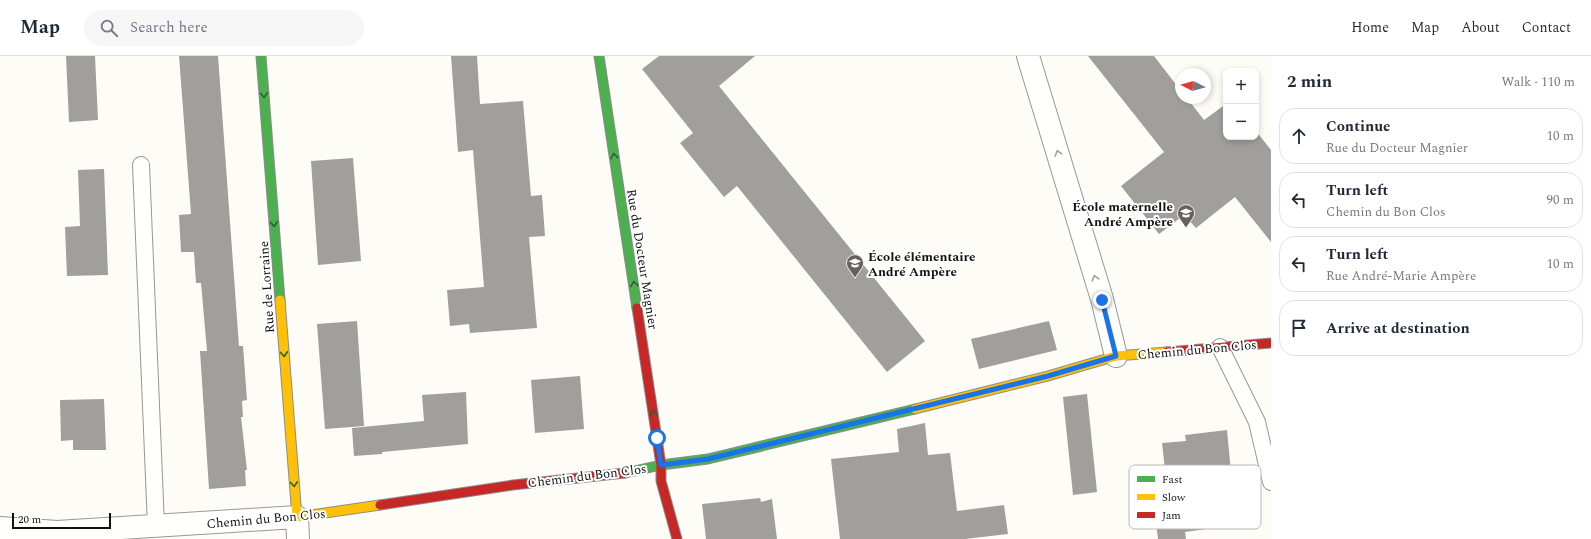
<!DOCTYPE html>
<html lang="en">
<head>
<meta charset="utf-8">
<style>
  :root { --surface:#fff; --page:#f6f6f7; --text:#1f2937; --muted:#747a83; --line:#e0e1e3 }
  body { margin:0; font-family:Spectral,serif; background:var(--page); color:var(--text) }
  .controls { position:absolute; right:12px; top:12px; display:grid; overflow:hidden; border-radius:8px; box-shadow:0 2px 6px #0003 }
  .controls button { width:36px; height:36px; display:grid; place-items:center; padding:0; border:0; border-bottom:1px solid var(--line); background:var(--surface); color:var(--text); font:20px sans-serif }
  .compass { position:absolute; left:1175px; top:12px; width:36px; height:36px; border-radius:50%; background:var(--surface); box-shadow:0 2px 6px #0003; rotate:276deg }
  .scale { position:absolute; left:12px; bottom:10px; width:99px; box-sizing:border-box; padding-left:4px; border:2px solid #111; border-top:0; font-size:11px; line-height:14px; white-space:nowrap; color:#111; -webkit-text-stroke:3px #fff; paint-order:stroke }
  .stop { position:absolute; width:12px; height:12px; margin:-9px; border:3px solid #1a73e8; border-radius:50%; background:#fff }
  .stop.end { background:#1a73e8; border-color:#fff; box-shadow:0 1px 4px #0008 }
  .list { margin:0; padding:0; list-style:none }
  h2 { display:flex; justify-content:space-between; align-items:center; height:52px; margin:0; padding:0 16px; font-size:17px }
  h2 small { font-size:13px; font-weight:400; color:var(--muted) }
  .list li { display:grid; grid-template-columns:26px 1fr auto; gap:12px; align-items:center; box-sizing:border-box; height:56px; margin:0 8px 8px; padding:0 8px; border:1px solid var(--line); border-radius:16px }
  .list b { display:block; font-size:15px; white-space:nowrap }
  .list p { margin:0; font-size:13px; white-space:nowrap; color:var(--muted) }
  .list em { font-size:13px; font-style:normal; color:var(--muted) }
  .icon { flex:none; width:22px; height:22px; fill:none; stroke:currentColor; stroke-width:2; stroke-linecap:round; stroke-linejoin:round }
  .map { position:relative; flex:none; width:1271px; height:483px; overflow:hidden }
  header { display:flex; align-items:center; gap:24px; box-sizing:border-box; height:56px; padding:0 20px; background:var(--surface); border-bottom:1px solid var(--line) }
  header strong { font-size:19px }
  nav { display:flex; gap:22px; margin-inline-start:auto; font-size:14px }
  .search { width:280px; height:36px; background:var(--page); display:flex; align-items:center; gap:10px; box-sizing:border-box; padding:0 14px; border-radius:22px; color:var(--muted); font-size:15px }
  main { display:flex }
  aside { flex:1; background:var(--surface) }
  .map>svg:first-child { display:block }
  .building { fill:#a19f9c }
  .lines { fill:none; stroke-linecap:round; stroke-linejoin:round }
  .lane-casing { stroke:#979795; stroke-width:18 }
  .street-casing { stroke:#979795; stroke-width:24 }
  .fast-casing { stroke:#8e8d8b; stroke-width:11 }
  .slow-casing { stroke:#8e8d8b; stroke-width:11 }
  .jam-casing { stroke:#8e8d8b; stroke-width:11 }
  .lane { stroke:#fffffe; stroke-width:16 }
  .street { stroke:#fffffe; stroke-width:22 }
  .fast { stroke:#4caf50; stroke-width:9 }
  .slow { stroke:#ffc107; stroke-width:9 }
  .jam { stroke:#c62828; stroke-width:9 }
  .oneway { stroke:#2e6030 }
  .oneway2 { stroke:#a0a09f }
  .route { stroke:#1a73e8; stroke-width:5 }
  .labels { text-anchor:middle; stroke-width:4; stroke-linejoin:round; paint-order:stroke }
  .poi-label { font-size:13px; font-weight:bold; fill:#111; stroke:#fff; text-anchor:end }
  .street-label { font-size:13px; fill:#111; stroke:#fff }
  .key { fill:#fff; stroke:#b8b8b8; stroke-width:1 }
  .key-label { font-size:11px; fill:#111 }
</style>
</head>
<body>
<header>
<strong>Map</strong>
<div class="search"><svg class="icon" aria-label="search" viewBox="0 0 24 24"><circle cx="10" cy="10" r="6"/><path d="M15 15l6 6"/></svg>Search here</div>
<nav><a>Home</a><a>Map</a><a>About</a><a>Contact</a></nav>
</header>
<main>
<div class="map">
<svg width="1271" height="483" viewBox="0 0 1271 483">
  <rect width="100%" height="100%" fill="#fdfcf7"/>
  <g class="building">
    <polygon points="66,0 95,0 98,64 69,66"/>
    <polygon points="179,0 218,0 239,290 243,290 247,344 242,345 243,361 241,361 247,414 245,414 246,430 209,433 200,295 207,295 201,227 196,227 194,196 181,196 179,159 191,158"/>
    <polygon points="451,0 477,0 480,48 523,45 531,140 542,139 545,180 529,181 537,272 470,277 469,268 450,270 447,234 484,231 473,94 458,96"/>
    <polygon points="659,0 755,0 719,30 925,285 887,316 737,130 724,141 680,87 693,77 642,13"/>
    <polygon points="1088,0 1154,0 1181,35 1181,42 1187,42 1204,64 1226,48 1226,81 1256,81 1256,75 1271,94 1271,186 1235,141 1196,172 1184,159 1159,178 1121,130 1164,96"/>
    <polygon points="353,102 361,205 318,209 311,105"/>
    <polygon points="104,113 108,219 67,220 65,171 80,170 78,114"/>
    <polygon points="357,265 364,370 325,373 317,268"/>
    <polygon points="1049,265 1057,294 979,313 971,283"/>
    <polygon points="580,320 584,373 535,377 531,324"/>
    <polygon points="466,336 468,388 382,396 382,398 354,400 352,372 424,365 422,339"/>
    <polygon points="1087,338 1097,436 1073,439 1063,341"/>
    <polygon points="104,343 106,394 73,394 73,384 61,385 60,344"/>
    <polygon points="925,367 928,399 950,397 957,455 1004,449 1008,478 965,483 840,483 831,403 899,396 897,373"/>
    <polygon points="1227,374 1236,469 1185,476 1186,483 1158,483 1155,458 1151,458 1149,416 1165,414 1162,387 1186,385 1185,379"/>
    <polygon points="760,442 761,446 772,443 777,483 706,483 702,448"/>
  </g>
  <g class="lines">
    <g class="lane-casing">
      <g id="lane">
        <polyline points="141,109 156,470"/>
        <polyline points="1220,291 1257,366 1271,426"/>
      </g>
    </g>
    <g class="street-casing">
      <g id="street">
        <polyline points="1028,0 1102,243 1116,300"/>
        <polyline points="0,472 57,476 297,461 298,483"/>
      </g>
    </g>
    <g class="fast-casing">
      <g id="fast">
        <polyline points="261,0 280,244"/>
        <polyline points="599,0 637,252"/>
        <polyline points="625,417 661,409 708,403 915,353"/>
      </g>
    </g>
    <g class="slow-casing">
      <g id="slow">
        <polyline points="280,244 297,461 380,449"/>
        <polyline points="915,353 1048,320 1116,300 1167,296"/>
      </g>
    </g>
    <g class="jam-casing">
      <g id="jam">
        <polyline points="637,252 661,409 661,425 677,483"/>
        <polyline points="1167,296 1271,287"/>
        <polyline points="380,449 513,429 625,417"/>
      </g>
    </g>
    <use href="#lane" class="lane"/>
    <use href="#street" class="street"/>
    <use href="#fast" class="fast"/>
    <use href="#slow" class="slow"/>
    <use href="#jam" class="jam"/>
  </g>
  <defs><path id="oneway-chevron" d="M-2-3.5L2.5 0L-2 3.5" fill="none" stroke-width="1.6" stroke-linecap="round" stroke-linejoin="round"/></defs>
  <g class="oneway">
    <use href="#oneway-chevron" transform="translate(264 39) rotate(86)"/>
    <use href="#oneway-chevron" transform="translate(614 100) rotate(-99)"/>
    <use href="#oneway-chevron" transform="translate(274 168) rotate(86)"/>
    <use href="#oneway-chevron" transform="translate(634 228) rotate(-99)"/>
    <use href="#oneway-chevron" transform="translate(284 298) rotate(86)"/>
    <use href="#oneway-chevron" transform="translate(653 357) rotate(-99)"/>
    <use href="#oneway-chevron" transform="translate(294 428) rotate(86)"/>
  </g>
  <g class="oneway2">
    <use href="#oneway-chevron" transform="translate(1058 97) rotate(-107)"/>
    <use href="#oneway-chevron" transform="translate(1095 222) rotate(-107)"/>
  </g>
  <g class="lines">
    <polyline class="route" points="657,382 661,409 708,403 1048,320 1116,300 1102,244"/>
  </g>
  <defs>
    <g id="school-pin" transform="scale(0.9)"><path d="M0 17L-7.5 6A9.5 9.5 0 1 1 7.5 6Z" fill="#646362" stroke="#fff"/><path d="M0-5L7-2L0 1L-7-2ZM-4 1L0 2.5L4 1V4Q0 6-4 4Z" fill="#fff"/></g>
  </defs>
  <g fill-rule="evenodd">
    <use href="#school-pin" x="1186" y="157"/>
    <use href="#school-pin" x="855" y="207"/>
  </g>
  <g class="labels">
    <g class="poi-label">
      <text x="1173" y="155">École maternelle<tspan x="1173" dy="15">André Ampère</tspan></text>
      <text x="868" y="205" text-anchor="start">École élémentaire<tspan x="868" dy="15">André Ampère</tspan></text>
    </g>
    <g class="street-label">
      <text transform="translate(643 203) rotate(81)" y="5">Rue du Docteur Magnier</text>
      <text transform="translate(266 231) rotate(-94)" y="5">Rue de Lorraine</text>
      <text transform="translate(1197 293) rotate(-5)" y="5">Chemin du Bon Clos</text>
      <text transform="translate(587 419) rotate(-7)" y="5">Chemin du Bon Clos</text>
      <text transform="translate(266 462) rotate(-5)" y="5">Chemin du Bon Clos</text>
    </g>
  </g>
  <rect x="1129" y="409" width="132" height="64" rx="6" class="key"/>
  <rect x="1137" y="420" width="18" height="6" fill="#4caf50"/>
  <rect x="1137" y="438" width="18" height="6" fill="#ffc107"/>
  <rect x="1137" y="456" width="18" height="6" fill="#c62828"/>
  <g class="key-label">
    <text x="1162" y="427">Fast</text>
    <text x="1162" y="445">Slow</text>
    <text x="1162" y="463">Jam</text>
  </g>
</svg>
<div class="controls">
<button>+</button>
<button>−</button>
</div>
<svg class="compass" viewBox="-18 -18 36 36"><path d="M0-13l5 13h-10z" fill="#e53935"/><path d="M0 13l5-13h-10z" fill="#747a83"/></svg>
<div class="scale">20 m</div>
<div class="stop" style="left:657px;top:382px"></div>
<div class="stop end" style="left:1102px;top:244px"></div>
</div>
<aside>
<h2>2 min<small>Walk · 110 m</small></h2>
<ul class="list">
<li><svg class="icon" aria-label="ahead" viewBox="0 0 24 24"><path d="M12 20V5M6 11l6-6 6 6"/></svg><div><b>Continue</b><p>Rue du Docteur Magnier</p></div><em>10 m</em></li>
<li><svg class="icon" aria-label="left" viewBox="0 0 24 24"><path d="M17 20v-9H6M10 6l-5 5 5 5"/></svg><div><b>Turn left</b><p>Chemin du Bon Clos</p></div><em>90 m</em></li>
<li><svg class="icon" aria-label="left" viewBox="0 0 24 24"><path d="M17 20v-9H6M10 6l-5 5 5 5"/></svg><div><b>Turn left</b><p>Rue André-Marie Ampère</p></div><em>10 m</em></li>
<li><svg class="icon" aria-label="arrive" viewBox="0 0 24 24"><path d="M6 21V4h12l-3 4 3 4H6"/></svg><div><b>Arrive at destination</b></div></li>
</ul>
</aside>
</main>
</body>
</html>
